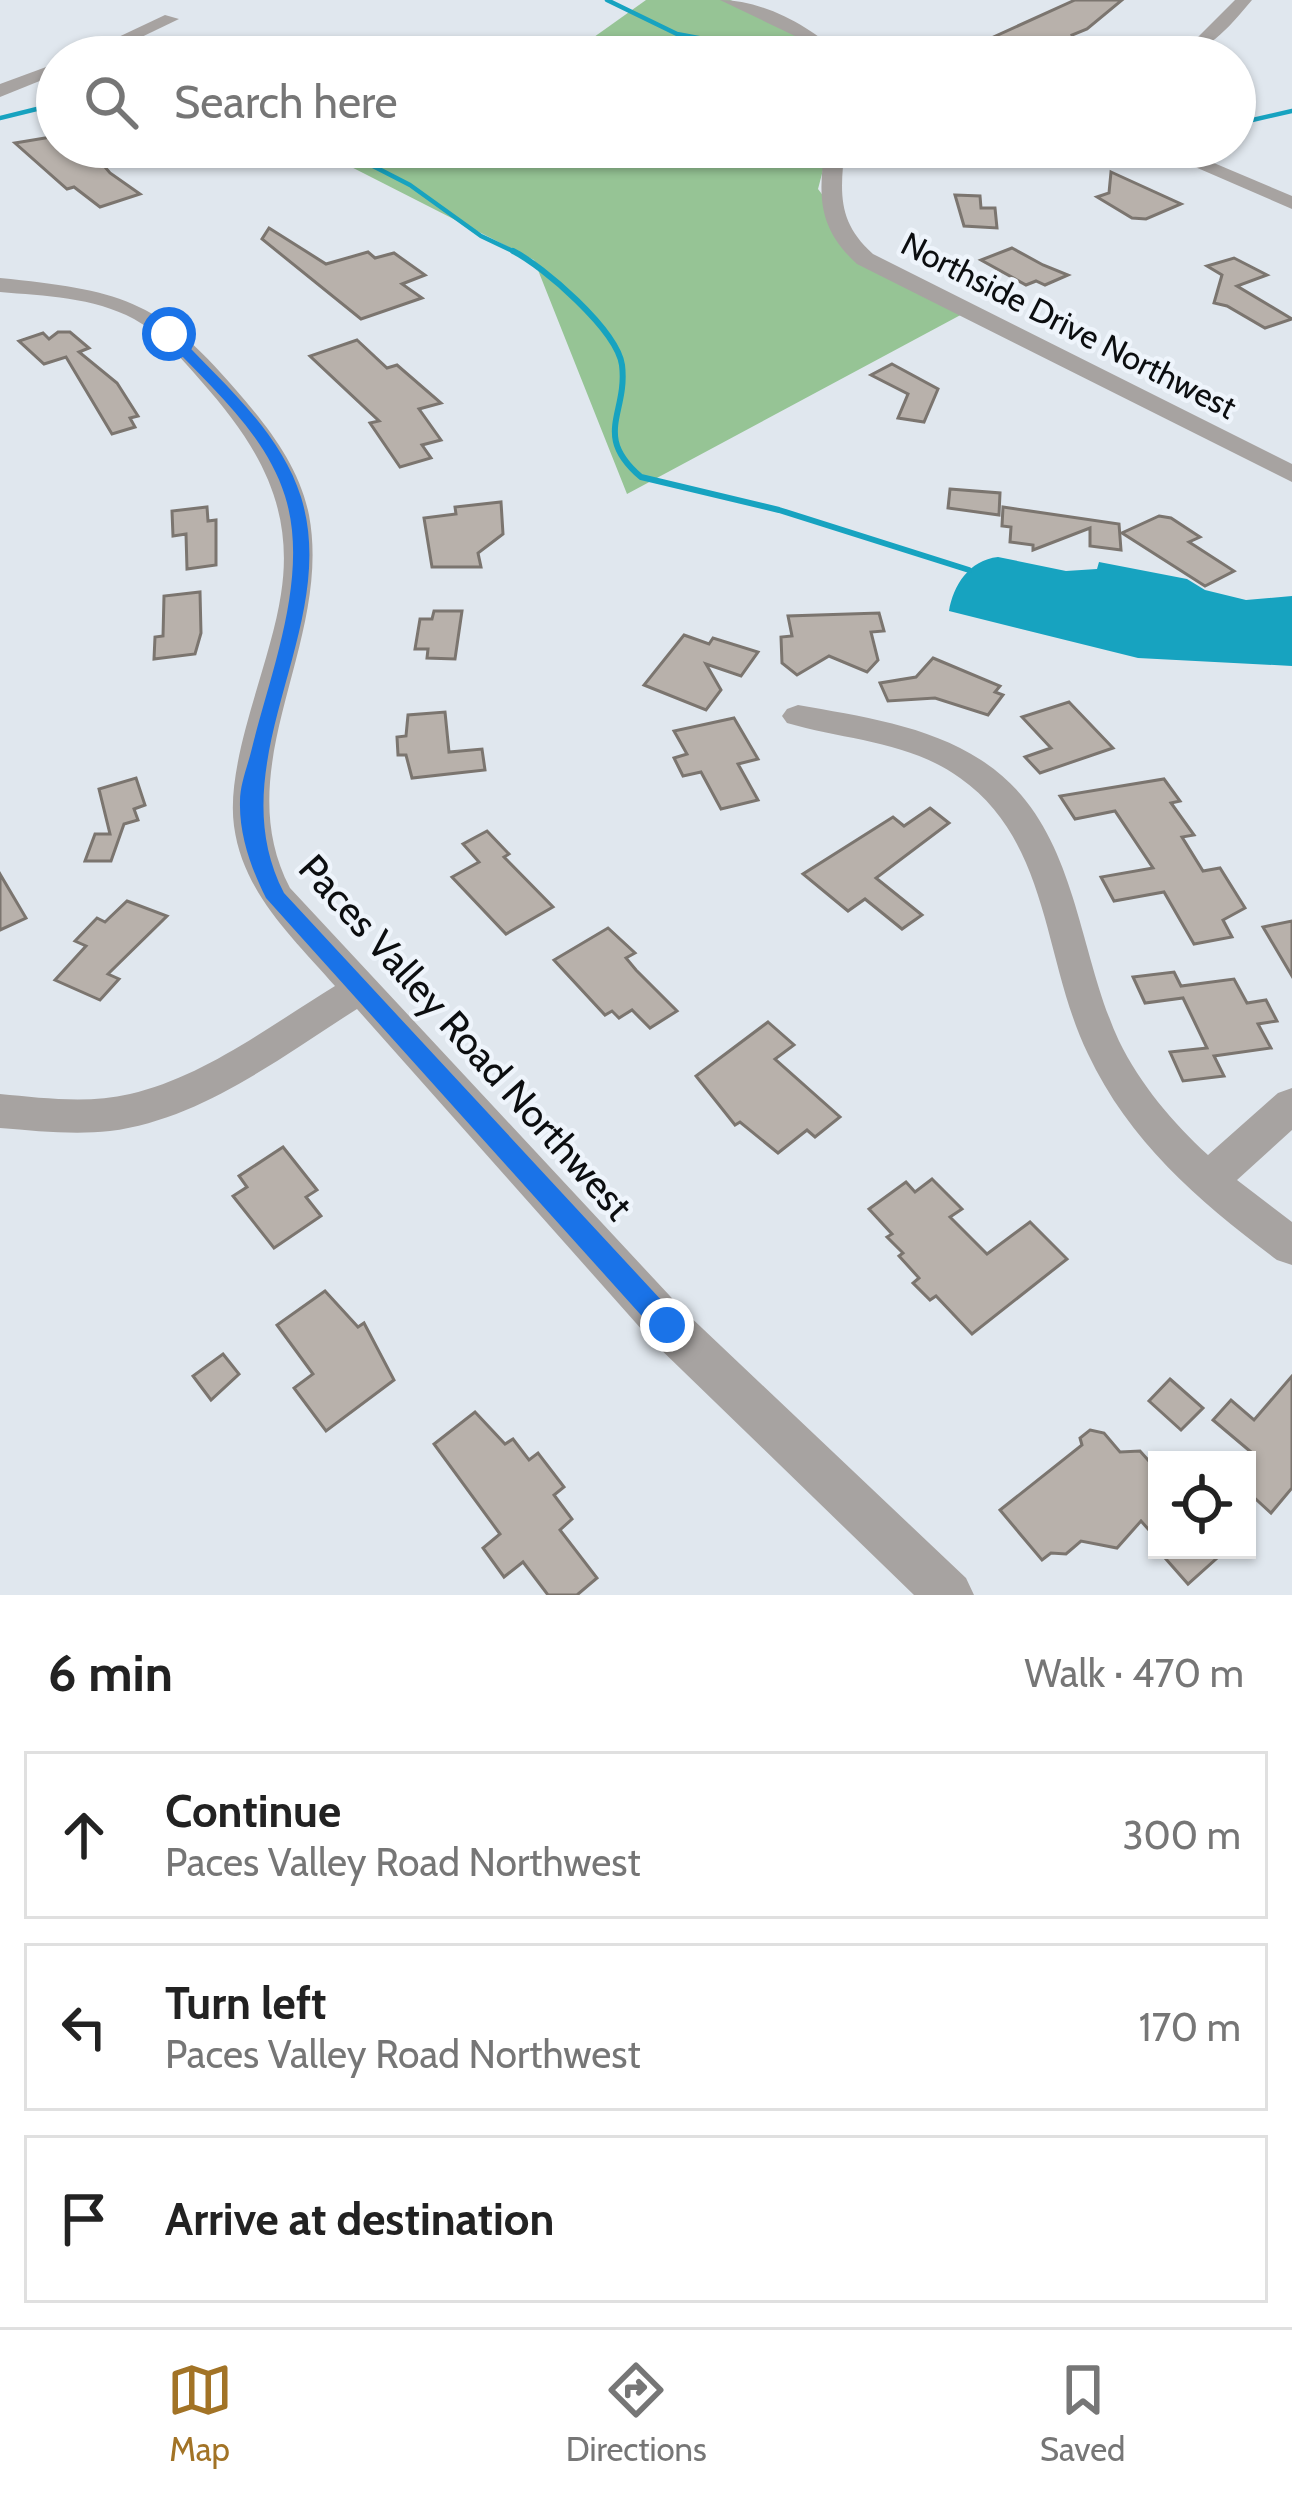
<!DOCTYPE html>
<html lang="en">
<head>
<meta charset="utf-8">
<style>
  :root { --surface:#fff; --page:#f2f2f2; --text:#222; --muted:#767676; --line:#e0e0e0; --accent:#a27326 }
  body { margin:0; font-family:Cabin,sans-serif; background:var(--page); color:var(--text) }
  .controls { position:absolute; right:36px; bottom:36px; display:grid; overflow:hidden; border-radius:0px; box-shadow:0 3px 9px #0004 }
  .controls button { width:108px; height:108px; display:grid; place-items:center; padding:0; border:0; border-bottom:3px solid var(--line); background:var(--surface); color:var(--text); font:60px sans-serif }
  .stop { position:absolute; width:36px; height:36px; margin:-27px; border:9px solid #1a73e8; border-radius:50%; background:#fff }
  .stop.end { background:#1a73e8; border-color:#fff; box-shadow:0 3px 12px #0008 }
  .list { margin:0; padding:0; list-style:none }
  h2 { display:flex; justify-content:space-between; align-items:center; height:156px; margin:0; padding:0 48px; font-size:51px }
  h2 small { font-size:39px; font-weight:400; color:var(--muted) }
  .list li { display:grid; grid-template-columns:78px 1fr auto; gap:36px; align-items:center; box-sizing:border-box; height:168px; margin:0 24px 24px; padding:0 24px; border:3px solid var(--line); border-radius:0px }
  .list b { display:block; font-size:45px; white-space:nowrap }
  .list p { margin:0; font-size:39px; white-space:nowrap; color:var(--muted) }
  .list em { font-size:39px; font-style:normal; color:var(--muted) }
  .icon { flex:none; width:66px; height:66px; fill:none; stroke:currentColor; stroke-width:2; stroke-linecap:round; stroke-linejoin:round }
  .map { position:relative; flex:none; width:1292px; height:1595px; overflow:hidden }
  .search { position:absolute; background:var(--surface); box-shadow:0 3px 9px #0004; left:36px; right:36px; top:36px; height:132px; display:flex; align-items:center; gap:30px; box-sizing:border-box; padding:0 42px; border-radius:66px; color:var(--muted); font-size:45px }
  .sheet { height:732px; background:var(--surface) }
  nav { display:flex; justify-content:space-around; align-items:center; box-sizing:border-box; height:168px; border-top:3px solid var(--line); background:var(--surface); font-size:33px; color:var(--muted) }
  nav a { display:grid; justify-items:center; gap:6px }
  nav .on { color:var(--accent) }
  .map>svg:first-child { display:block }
  .green { fill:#96c495 }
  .water { fill:#17a3c0 }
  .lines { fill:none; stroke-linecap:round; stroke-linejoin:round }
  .stream-far1 { stroke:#17a3c0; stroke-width:4.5 }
  .stream { stroke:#17a3c0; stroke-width:6 }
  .building { fill:#b8b1ab; stroke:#7b756f; stroke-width:3 }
  .minor { fill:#a7a3a1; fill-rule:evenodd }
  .route { fill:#1a73e8 }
  .labels { text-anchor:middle; stroke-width:9; stroke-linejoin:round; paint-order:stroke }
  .far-street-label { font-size:33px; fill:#0c0e10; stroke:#eef4fb }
  .street-label { font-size:39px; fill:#0c0e10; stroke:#eef4fb }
</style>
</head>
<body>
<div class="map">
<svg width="1292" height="1595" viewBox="0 0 1292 1595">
  <rect width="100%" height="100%" fill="#e0e7ee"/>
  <g class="green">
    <polygon points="646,0 730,0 755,10 831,57 566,57"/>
    <polygon points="312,147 829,147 818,189 870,258 968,311 627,494 534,260"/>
  </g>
  <path class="water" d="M998,557L1066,571L1097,569L1099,562L1187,579L1205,590L1246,600L1292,596V666L1138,658L949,611C953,586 969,560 998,557Z"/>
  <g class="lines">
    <g class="stream-far1">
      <polyline points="607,0 677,34 799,57"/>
      <polyline points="0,118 57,104"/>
      <polyline points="1235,124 1292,111"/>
      <polyline points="336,147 410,185 481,236 519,254"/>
      <polyline points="1127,147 1138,147"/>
    </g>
    <path class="stream" d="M513,251C543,266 617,330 622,365C628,414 592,435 641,477L779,510L969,570"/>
  </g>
  <g class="building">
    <polygon points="1075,0 1122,0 1087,29 1072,35 1074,40 968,53 967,49"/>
    <polygon points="57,136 57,147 88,147 110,173 140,194 100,207 74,187 67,189 15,143"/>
    <polygon points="1111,172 1181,204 1146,219 1132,218 1097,197 1109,193"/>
    <polygon points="955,195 980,196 981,208 995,208 997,228 964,226"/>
    <polygon points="269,228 326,264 368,252 375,258 394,253 425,275 402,284 422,298 361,319 262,239"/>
    <polygon points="1012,248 1043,265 1068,275 1045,285 1036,281 1026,285 981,260"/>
    <polygon points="1234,258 1267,275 1237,286 1292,319 1265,328 1227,306 1214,303 1222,275 1207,266"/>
    <polygon points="58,332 70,332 89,348 79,352 117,383 138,416 130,418 135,427 112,434 66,357 44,364 19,341 43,333 49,339"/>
    <polygon points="357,340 387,368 397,365 441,403 419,409 441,440 422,445 431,458 400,467 370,423 379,421 310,356"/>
    <polygon points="892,364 938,389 924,422 898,418 908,394 871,375"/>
    <polygon points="950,489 1000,493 999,515 948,508"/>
    <polygon points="501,502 503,534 478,553 481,567 432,567 424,518 456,514 455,507"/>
    <polygon points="207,507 208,521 216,520 216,565 187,569 186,534 173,536 172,511"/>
    <polygon points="1003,507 1119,524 1121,550 1090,546 1090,528 1033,550 1033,545 1010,542 1011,527 1002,526"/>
    <polygon points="1159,516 1171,518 1200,537 1189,542 1234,571 1205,586 1122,533"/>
    <polygon points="200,592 201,633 195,654 154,659 155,637 163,636 164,596"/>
    <polygon points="434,611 462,611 455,659 427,658 428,649 415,649 420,619 432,619"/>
    <polygon points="879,613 884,631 871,632 878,660 867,672 829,656 797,675 782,663 781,637 792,636 788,616"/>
    <polygon points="684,635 709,644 713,638 758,652 741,676 706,664 721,690 706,710 644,685"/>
    <polygon points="933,658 1000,686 995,692 1003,695 988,715 935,698 888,701 880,683 916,677"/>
    <polygon points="1069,702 1113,748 1040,773 1025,757 1051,748 1022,717"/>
    <polygon points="445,712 449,752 482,749 485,770 412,778 406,755 398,755 397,737 406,736 408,715"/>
    <polygon points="734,718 758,759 738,764 758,800 721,809 701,772 683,776 674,758 687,754 674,731"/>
    <polygon points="136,778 145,805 134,809 138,820 124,824 111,861 85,861 95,834 110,834 99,789"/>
    <polygon points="1164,779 1180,801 1171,803 1194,835 1182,837 1203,871 1220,868 1245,908 1223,920 1232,937 1194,944 1164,892 1114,901 1101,877 1153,868 1115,811 1075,819 1060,796"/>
    <polygon points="930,808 949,823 876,878 922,915 902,929 865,899 848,911 803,874 893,817 904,826"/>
    <polygon points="487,831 509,854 504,857 553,907 506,934 452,877 479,862 463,844"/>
    <polygon points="0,874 26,918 0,930"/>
    <polygon points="127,901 167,916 108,974 119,979 100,1000 55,980 86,946 75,941 97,918 105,922"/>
    <polygon points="1292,921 1292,976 1263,927"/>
    <polygon points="608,928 635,953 626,958 636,970 677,1011 650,1028 632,1010 619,1018 612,1011 605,1015 554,960"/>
    <polygon points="1174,972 1181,986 1234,979 1247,1003 1266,1000 1277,1021 1258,1024 1271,1048 1214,1056 1224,1076 1183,1081 1170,1052 1207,1048 1183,998 1145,1003 1133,977"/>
    <polygon points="768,1022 794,1045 775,1059 840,1117 815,1137 807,1130 778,1153 740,1122 735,1125 696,1076"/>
    <polygon points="283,1147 317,1190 306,1197 321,1216 274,1248 233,1196 247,1187 239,1176"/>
    <polygon points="932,1179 962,1209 950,1217 987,1254 1030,1222 1067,1259 972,1334 936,1296 930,1300 913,1283 919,1278 899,1256 903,1253 887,1237 892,1234 869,1209 906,1182 915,1192"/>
    <polygon points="325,1291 358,1327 364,1323 394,1380 326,1431 294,1388 313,1374 277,1325"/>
    <polygon points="223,1354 239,1374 211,1400 193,1376"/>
    <polygon points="1292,1376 1292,1488 1271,1513 1247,1491 1251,1452 1213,1420 1231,1400 1254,1420"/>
    <polygon points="1170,1379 1203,1408 1181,1430 1149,1401"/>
    <polygon points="475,1412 505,1444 513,1439 529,1460 538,1453 564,1487 554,1495 572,1519 560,1530 597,1578 577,1595 548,1595 523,1562 504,1577 483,1548 500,1534 434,1444"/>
    <polygon points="1090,1430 1104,1433 1120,1452 1140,1451 1157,1470 1157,1539 1141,1521 1117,1548 1081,1541 1066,1554 1051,1553 1042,1560 1000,1510 1082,1445 1080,1438"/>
    <polygon points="1158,1550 1226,1550 1188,1584"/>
  </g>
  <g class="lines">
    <g class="minor">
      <path d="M720,0C762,0 812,26 842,57H822L795,36Z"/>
      <path d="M1235,0H1252C1228,28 1206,57 1167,57L1198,37Z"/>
      <polygon points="165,15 179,19 100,57 76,57"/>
      <polygon points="57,63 57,74 0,97 0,84"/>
      <path d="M825,147H845C840,192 837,222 873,254L1292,464V482L857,264C818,228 818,197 825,147Z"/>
      <polygon points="1149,147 1176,147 1292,196 1292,209"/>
      <path d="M0,278C117,290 158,298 236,390C268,427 299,466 309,515C333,644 226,765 290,888L683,1310L966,1578L974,1595H914L651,1340L357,1009C281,1057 202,1119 110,1131C74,1135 37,1131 0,1128V1094C43,1098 88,1104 130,1094C204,1077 271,1025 335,986C293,938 243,893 234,826C225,760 271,663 281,594C295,506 257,444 201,381C181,358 161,334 134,319C93,297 45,296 0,292Z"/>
      <path d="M798,705C859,716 927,725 981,760C1078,822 1075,946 1119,1041C1140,1084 1173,1123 1208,1155L1278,1093L1292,1088V1130L1237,1180L1292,1222V1265L1277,1260C1200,1202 1130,1143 1088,1054C1043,962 1051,842 960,778C909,741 845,740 787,723L782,716L787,709Z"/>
    </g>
  </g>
  <path class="route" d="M164,331H174C220,381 280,430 301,497C342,629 216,761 284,893L676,1316L680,1325L676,1334H658L266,898C251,868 239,835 240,801C240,784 248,765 252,748C271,671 310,575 285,496C265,432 208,385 164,337Z"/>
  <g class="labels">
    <g class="far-street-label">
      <text transform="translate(1069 325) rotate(27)" y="12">Northside Drive Northwest</text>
    </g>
    <g class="street-label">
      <text transform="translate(466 1037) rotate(48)" y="14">Paces Valley Road Northwest</text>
    </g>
  </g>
</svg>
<div class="controls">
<button><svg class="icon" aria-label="locate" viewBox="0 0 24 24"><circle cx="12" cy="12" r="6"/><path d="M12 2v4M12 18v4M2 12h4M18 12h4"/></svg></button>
</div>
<div class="stop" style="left:169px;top:334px"></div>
<div class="stop end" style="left:667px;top:1325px"></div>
<div class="search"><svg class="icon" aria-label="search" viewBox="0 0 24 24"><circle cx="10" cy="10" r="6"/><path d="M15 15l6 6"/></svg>Search here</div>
</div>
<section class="sheet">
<h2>6 min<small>Walk · 470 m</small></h2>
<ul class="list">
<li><svg class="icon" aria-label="ahead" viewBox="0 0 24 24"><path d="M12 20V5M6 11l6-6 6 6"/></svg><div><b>Continue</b><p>Paces Valley Road Northwest</p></div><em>300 m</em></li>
<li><svg class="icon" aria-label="left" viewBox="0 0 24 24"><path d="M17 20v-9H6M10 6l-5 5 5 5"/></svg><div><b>Turn left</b><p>Paces Valley Road Northwest</p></div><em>170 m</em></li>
<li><svg class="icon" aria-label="arrive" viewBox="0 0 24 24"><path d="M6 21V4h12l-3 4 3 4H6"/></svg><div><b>Arrive at destination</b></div></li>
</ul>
</section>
<nav>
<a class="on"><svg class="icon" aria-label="map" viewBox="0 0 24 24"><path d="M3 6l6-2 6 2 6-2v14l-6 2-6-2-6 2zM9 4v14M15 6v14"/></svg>Map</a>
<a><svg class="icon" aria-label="directions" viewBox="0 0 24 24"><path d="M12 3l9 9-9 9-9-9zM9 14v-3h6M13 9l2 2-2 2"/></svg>Directions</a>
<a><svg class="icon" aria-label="saved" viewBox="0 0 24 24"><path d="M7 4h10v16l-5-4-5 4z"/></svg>Saved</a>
</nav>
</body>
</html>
